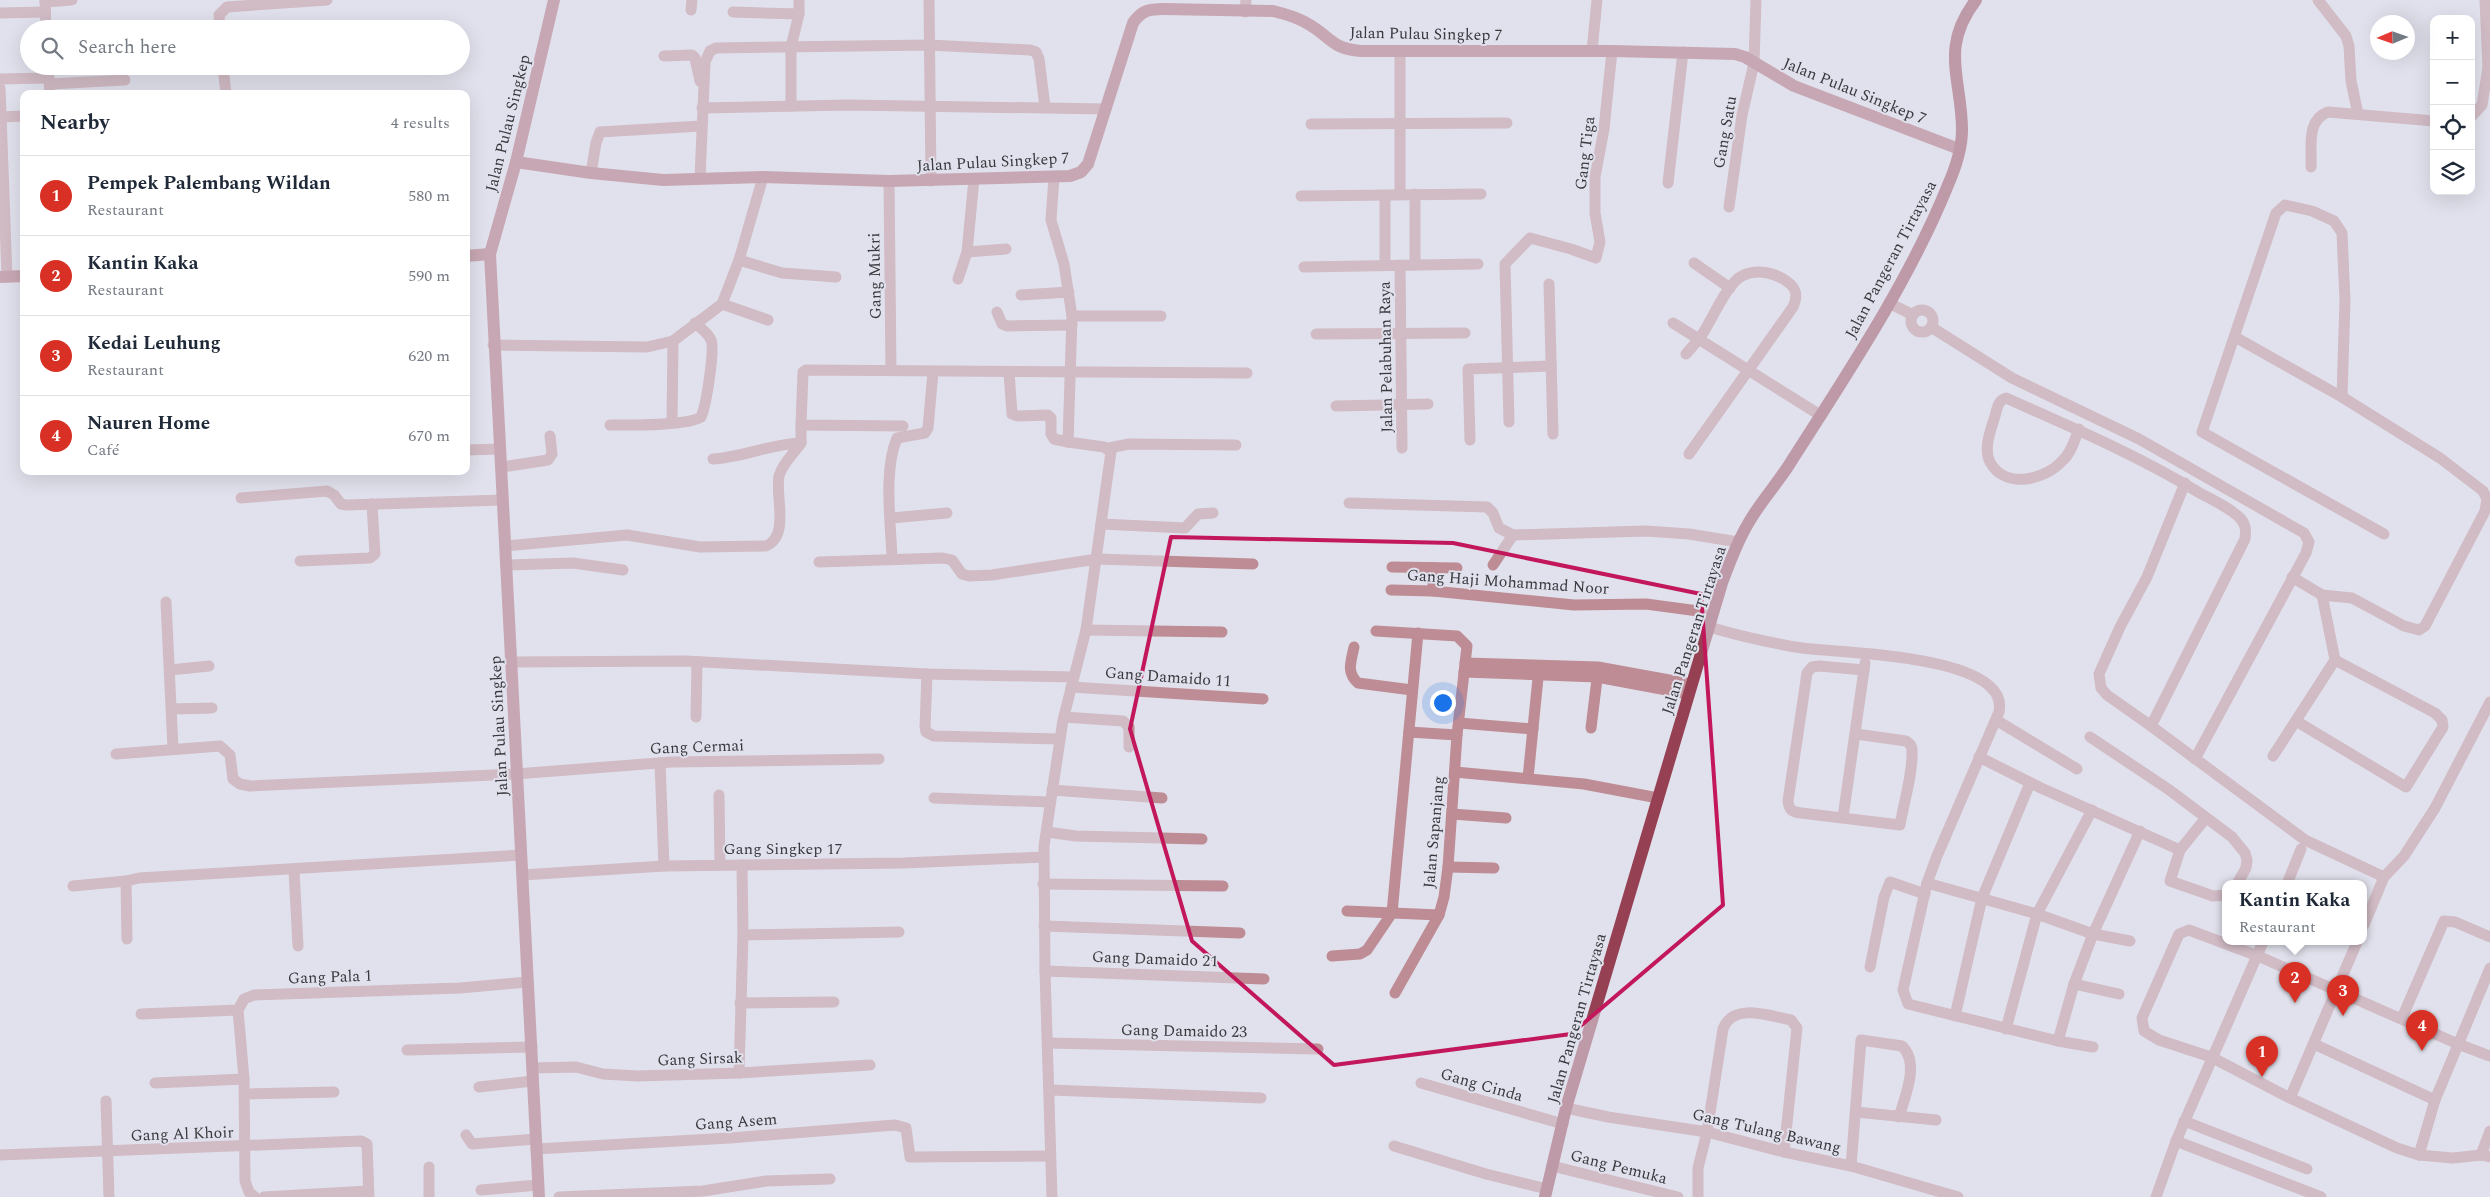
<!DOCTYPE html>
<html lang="en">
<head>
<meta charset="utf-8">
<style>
  :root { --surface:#fff; --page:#f6f6f7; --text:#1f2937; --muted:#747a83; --line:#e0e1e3; --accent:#d93025 }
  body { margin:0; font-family:Spectral,serif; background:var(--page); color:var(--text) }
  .controls { position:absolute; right:15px; top:15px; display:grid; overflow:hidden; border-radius:10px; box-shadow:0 5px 20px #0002 }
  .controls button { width:45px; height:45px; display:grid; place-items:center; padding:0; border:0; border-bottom:1px solid var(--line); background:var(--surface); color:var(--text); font:25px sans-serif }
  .compass { position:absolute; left:2370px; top:15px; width:45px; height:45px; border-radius:50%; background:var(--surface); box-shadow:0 5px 20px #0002; rotate:268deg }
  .you { position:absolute; left:1442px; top:702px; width:18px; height:18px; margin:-12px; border:4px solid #fff; border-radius:50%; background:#1a73e8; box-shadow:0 0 0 8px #1a73e833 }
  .badge { display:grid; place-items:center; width:32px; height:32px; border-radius:50%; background:var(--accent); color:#fff; font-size:16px; font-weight:700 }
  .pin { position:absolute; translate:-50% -41px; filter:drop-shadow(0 1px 2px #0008) }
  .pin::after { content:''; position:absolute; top:26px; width:18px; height:15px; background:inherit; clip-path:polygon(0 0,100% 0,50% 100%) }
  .popup { position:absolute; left:2222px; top:880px; width:145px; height:65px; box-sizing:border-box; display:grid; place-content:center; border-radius:10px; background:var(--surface); filter:drop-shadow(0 1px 4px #0005); font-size:16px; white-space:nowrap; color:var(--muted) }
  .popup b { font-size:19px; color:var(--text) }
  .popup::after { content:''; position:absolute; left:50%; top:100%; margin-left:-10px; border:10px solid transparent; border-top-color:var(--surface) }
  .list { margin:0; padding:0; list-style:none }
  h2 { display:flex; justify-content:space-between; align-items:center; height:65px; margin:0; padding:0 20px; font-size:21px }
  h2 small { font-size:16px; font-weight:400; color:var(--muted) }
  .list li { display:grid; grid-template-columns:32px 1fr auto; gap:15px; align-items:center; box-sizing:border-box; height:80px; padding:0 20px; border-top:1px solid var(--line) }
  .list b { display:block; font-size:19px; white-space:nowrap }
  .list p { margin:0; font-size:16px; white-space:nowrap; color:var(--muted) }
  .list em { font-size:16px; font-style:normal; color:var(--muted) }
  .icon { flex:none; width:28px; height:28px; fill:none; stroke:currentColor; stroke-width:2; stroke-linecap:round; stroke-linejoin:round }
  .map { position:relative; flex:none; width:2490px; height:1197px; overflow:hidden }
  .search { position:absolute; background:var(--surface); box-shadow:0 5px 20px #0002; left:20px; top:20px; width:450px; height:55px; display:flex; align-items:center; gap:12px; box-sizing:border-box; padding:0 18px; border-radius:28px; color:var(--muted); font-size:19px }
  .panel { position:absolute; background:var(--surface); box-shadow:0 5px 20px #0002; left:20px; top:90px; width:450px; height:385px; border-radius:10px }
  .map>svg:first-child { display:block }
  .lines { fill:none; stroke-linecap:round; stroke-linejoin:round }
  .street { stroke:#be8c94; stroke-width:11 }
  .secondary { stroke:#a8616e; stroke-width:12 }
  .primary { stroke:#964054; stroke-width:12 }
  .marked { fill:none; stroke:#c2185b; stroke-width:4; stroke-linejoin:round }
  .labels { text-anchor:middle; stroke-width:4; stroke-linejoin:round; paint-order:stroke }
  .street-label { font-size:16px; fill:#38383d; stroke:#e0e1ec }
</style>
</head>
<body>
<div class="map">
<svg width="2490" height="1197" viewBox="0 0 2490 1197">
  <rect width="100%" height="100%" fill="#e0e1ec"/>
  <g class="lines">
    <g class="street">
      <polyline points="45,0 46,29"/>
      <polyline points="929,0 931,181"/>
      <polyline points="2318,0 2346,36 2349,46 2351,81 2358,114"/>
      <polyline points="2485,0 2488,68"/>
      <polyline points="45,2 72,0"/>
      <polyline points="691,10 692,0"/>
      <polyline points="733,12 799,14"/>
      <polyline points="1245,12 1246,0"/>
      <polyline points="0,13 45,12"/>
      <polyline points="220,29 219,15 227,7 327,0"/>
      <polyline points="1592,51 1597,0"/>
      <polyline points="664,56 692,55 695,58 700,81"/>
      <polyline points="48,66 50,94"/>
      <polyline points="223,66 226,94"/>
      <polyline points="0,79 49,78"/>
      <polyline points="50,84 125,80"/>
      <polyline points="0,88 7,277"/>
      <polyline points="791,106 791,47 799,14 799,0"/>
      <polyline points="702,108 849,105 1106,109"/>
      <polyline points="0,117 24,116"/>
      <polyline points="2471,117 2482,105 2488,68 2490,68"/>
      <polyline points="1311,124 1507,123"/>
      <path d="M2311,167C2312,146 2306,120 2328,112L2434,121"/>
      <polyline points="591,173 596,143 600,132 701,126"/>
      <polyline points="700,178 705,62 710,51 716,48 929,45 1030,50 1036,52 1039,59 1045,107"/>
      <polyline points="889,181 891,370"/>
      <polyline points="1668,183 1683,52"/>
      <polyline points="1400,194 1400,51"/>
      <polyline points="1385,195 1385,265"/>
      <polyline points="1301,196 1481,194"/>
      <polyline points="1729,207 1742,115 1754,63 1756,0"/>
      <polyline points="967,252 1006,249"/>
      <polyline points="739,260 782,273 836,277"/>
      <polyline points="1694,263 1730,288"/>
      <polyline points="1400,265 1402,448"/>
      <polyline points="1415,265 1415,194"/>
      <polyline points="1304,267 1478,264"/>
      <polyline points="958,279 967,252 974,179"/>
      <polyline points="1549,284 1553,434"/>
      <polyline points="1021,295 1069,292"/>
      <polyline points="1889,303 1913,315"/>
      <polyline points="722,304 768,320"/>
      <circle cx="1922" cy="321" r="11"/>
      <polyline points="997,312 1002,324 1007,326 1072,325"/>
      <polyline points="1072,316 1161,316"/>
      <polyline points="1673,323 1820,415"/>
      <polyline points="1931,327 2012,378 2139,439 2304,533 2309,542 2306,553 2195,759"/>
      <polyline points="1316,334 1465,333"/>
      <polyline points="2235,337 2342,397 2440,458 2483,491 2487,499 2485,511 2425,626 2419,630 2404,626 2352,598 2322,595 2292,577"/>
      <polyline points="493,345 647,347 673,341 722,304 739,260 763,177"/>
      <path d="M1686,354C1691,348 1697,342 1701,336C1711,322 1727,283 1742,276C1757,268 1777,273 1789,283C1798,290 1797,298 1793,307L1689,454"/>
      <polyline points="1009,372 1012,414 1017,416 1048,415 1051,418 1051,434 1054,439 1068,442"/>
      <polyline points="2342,397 2345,300 2342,233 2334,221 2312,211 2285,205 2276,213 2202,432 2384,534"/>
      <polyline points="1336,406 1428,404"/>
      <polyline points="672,422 673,341"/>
      <polyline points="1509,422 1505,264 1530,238 1571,249 1596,258 1600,242 1595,213 1595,177 1604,129 1612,51"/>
      <path d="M610,425C628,425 688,426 701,417C706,407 715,350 711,340C708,333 701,328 695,323"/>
      <polyline points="903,426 801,425 803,372 806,370 1247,373"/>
      <path d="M2079,429C2075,439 2071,453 2063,460C2046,480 2005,490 1990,462C1983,449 1991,429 1995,416C1997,409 1998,400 2006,398C2071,427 2137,455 2198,492C2212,500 2229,507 2240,518C2246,524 2246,531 2245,539L2151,726"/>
      <polyline points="1470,440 1468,369 1551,366"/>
      <polyline points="1109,448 1129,444 1236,445"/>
      <polyline points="466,450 500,449"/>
      <path d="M713,459C743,457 771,444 801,443V425"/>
      <polyline points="502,467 548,460 552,454 550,436"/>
      <polyline points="2185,483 2147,577 2120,627 2099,674 2101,688 2107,695 2151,726 2305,840 2384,877"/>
      <polyline points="241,498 327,491 334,495 341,504 346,505 503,500"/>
      <polyline points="1349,503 1487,507 1493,513 1499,528 1513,535 1646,531 1689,534 1738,542"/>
      <polyline points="891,518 947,513"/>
      <polyline points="1101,524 1185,528 1198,514 1213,513"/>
      <path d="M505,546L627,535L700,547L766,546C790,536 775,496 779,476C782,464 794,453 801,443"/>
      <path d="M892,559C891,523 883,471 897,438L925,433L928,428L933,372"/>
      <polyline points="300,561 370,558 375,554 372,504"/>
      <polyline points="819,562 943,558 952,560 962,574 969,576 992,575 1097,559 1253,564"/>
      <polyline points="506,565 573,563 623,570"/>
      <polyline points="1493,565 1513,535"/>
      <polyline points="1392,567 1457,568"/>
      <polyline points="1391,590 1433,591 1574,605 1646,604 1713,613"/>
      <polyline points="1433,591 1433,568"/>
      <polyline points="2322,595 2335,660"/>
      <polyline points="166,602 173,749"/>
      <path d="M1709,627C1740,636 1770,643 1802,648C1838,653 2011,654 1999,712L1937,856L1927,883L1903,990L1908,1004L2058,1041L2093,1047"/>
      <polyline points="1086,630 1222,632"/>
      <polyline points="1376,631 1457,636 1467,646 1457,735 1448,867 1444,897 1439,915 1395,993"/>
      <path d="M1354,647C1351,662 1346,672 1358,683L1412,690"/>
      <polyline points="511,662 686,661 927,674 1072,677"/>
      <polyline points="1465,663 1598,667 1691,684"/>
      <polyline points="170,670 209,666"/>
      <polyline points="1464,672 1597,677 1688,694"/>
      <polyline points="927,674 925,727 926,732 934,736 1060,739"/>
      <polyline points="1071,687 1263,699"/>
      <polyline points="172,709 212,708"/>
      <polyline points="696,717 697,662"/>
      <polyline points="1064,717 1123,721 1129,727 1129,747"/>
      <polyline points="1996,720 2077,769"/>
      <polyline points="1459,723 1533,729"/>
      <polyline points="1591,728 1598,671"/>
      <polyline points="1409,732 1457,735"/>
      <path d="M1856,734L1906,741C1909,743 1912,745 1912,750C1913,774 1904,801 1900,825L1801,813C1792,812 1789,810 1788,801L1807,673L1812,667L1819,666L1864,670"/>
      <polyline points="2090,737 2168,789 2232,837 2245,853 2247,860 2246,868 2237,884"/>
      <polyline points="116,754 220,746 230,755 233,779 240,784 250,786 516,774 671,762 879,759"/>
      <polyline points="2273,756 2335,660 2435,713 2442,720 2443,727 2406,787 2296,721"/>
      <polyline points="1979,757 2041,788 2180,850"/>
      <polyline points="660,763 664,866"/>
      <polyline points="1455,772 1584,784 1658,798"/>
      <polyline points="1528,778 1539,668"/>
      <polyline points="1052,790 1162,798"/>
      <polyline points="719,795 720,865"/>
      <polyline points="934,798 1050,802"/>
      <polyline points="1452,814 1506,818"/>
      <polyline points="1843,817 1865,663"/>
      <polyline points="2205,819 2180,850 2170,881 2213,896 2226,895"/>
      <polyline points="1047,832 1076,836 1202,839"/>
      <polyline points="1448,867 1494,868"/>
      <polyline points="294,870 298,946"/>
      <polyline points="522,875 664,866 904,863 1044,857"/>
      <polyline points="126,881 127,939"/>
      <polyline points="1927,883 2037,914 2093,934 2130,941"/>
      <polyline points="1043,884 1223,886"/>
      <polyline points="2287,884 2301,849"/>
      <polyline points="73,886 126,881 139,878 521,855"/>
      <polyline points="1347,911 1439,915"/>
      <polyline points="2364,925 2384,877 2404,856 2435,808 2490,702"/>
      <polyline points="1044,926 1240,933"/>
      <polyline points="743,935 899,932"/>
      <polyline points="1332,956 1360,954 1367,950 1392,913 1418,633"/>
      <polyline points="1870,967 1884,897 1890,882 1925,894"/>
      <polyline points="1045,971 1264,979"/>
      <polyline points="2074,984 2119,994"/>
      <polyline points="740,1003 834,1002"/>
      <polyline points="238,1010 244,1079 245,1181 249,1192 255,1197"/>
      <polyline points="141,1014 238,1010 244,999 254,995 460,988 528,982"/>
      <polyline points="1955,1016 1982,898 2030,783"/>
      <polyline points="2402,1018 2444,921 2455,922 2490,937"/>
      <polyline points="2006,1029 2037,914 2092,810"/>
      <polyline points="2058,1041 2074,984 2093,934 2140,831"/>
      <polyline points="1049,1043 1318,1049"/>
      <polyline points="2314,1044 2435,1100"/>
      <polyline points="407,1050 532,1047"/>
      <polyline points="2490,1056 2458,1044 2258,956 2189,930 2179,934 2142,1018 2144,1031 2159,1040 2211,1057 2290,1098 2397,1148 2419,1155 2453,1158 2481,1155 2490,1157"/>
      <polyline points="532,1068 576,1067 603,1074 638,1076 739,1073 870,1065"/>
      <polyline points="739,1073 743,935 742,865"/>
      <polyline points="155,1083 244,1079"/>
      <polyline points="1421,1083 1563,1124"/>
      <polyline points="479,1087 533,1081"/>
      <polyline points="1050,1090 1261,1098"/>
      <polyline points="245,1094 334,1092"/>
      <polyline points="2290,1098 2357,942"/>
      <polyline points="106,1101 109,1197"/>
      <polyline points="1566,1108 1608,1117 1707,1132 1784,1152 1851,1166 1958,1197"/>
      <polyline points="1856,1112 1936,1120"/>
      <polyline points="2184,1121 2307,1169"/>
      <polyline points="466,1135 472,1144 536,1139"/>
      <polyline points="2176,1141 2321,1197"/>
      <polyline points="1394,1146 1486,1174 1547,1189"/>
      <polyline points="536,1149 730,1138 895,1125 906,1128 910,1157 1050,1156"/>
      <polyline points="0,1155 361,1141 367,1144 369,1197"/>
      <polyline points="2419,1155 2435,1100 2490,968"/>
      <polyline points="2481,1155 2490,1131"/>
      <polyline points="1552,1166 1678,1197"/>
      <path d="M1851,1166L1861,1040L1902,1046C1920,1063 1905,1096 1899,1117"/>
      <polyline points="429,1167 429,1197"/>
      <polyline points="481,1190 538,1185"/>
      <polyline points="264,1197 368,1191"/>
      <polyline points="559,1197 703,1191 766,1181 830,1179"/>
      <polyline points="1052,1197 1045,971 1044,846 1063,720 1086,630 1111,452 1104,447 1068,442 1072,316 1064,264 1051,220 1054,177"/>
      <path d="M1698,1197V1168L1707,1132L1723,1029C1733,1002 1770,1016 1791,1020L1797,1028L1784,1152"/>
      <polyline points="2156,1197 2176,1141 2263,942"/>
    </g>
    <g class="secondary">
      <path d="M516,162L591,173L663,180L763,177L889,181L1070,176L1081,172L1088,164L1133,23C1142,10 1149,9 1164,9L1273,11C1286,14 1299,18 1310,25C1333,39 1331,48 1361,51H1612L1735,54L1745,57L1794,86L1959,149"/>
      <polyline points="466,256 490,254"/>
      <polyline points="0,277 24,276"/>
      <polyline points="539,1197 490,254 516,162 554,0"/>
    </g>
    <path class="primary" d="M1545,1197L1566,1108L1722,583C1731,559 1740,535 1754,514C1765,497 1778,482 1789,465C1845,377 1909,282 1948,185C1955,169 1962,149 1962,130C1962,79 1939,48 1976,0"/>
  </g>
  <path d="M0 0H2490V1197H0ZM1171,537L1453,543L1701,594L1723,905L1571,1034L1334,1065L1192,941L1130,729Z" fill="#e0e1ec" fill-opacity=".55" fill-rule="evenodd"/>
  <path class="marked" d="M1171,537L1453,543L1701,594L1723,905L1571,1034L1334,1065L1192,941L1130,729Z"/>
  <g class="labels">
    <g class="street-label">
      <text transform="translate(1426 33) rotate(1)" y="6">Jalan Pulau Singkep 7</text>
      <text transform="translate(1855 90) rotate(22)" y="6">Jalan Pulau Singkep 7</text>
      <text transform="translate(507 123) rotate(-76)" y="6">Jalan Pulau Singkep</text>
      <text transform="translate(1724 132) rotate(-80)" y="6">Gang Satu</text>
      <text transform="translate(1584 153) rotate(-83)" y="6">Gang Tiga</text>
      <text transform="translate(993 161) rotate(-3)" y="6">Jalan Pulau Singkep 7</text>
      <text transform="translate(1890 259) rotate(-62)" y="6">Jalan Pangeran Tirtayasa</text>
      <text transform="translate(874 276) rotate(-91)" y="6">Gang Mukri</text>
      <text transform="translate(1385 357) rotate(-91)" y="6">Jalan Pelabuhan Raya</text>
      <text transform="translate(1508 581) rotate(4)" y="6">Gang Haji Mohammad Noor</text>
      <text transform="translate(1693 630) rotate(-72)" y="6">Jalan Pangeran Tirtayasa</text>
      <text transform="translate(1168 676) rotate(4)" y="6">Gang Damaido 11</text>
      <text transform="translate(498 726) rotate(-93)" y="6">Jalan Pulau Singkep</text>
      <text transform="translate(697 746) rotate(-2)" y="6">Gang Cermai</text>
      <text transform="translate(1433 832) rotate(-85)" y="6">Jalan Sapanjang</text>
      <text x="783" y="854">Gang Singkep 17</text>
      <text transform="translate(1155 958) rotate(2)" y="6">Gang Damaido 21</text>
      <text transform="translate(330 976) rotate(-2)" y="6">Gang Pala 1</text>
      <text transform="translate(1576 1018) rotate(-74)" y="6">Jalan Pangeran Tirtayasa</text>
      <text transform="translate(1184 1030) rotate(1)" y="6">Gang Damaido 23</text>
      <text transform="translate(700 1058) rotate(-2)" y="6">Gang Sirsak</text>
      <text transform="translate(1482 1084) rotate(16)" y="6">Gang Cinda</text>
      <text transform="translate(736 1121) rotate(-4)" y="6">Gang Asem</text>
      <text transform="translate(1767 1130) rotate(13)" y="6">Gang Tulang Bawang</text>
      <text transform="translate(182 1133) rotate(-2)" y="6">Gang Al Khoir</text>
      <text transform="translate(1619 1166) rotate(14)" y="6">Gang Pemuka</text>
    </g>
  </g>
</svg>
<div class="controls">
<button>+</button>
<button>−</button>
<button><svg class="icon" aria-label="locate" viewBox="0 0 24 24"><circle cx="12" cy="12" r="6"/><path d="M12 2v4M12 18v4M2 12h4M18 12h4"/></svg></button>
<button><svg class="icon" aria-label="layers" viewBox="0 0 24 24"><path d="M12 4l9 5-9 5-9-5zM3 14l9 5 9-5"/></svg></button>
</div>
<svg class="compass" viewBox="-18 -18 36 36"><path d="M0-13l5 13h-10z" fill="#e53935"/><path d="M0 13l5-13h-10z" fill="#747a83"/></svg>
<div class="you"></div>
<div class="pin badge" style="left:2262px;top:1077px">1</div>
<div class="pin badge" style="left:2295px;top:1003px">2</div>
<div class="popup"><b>Kantin Kaka</b>Restaurant</div>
<div class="pin badge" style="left:2343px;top:1016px">3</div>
<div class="pin badge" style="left:2422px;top:1051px">4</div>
<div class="search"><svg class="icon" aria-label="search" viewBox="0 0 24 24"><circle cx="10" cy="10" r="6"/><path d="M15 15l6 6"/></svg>Search here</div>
<section class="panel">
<h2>Nearby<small>4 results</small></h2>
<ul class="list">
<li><span class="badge">1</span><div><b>Pempek Palembang Wildan</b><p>Restaurant</p></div><em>580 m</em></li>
<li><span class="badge">2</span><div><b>Kantin Kaka</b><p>Restaurant</p></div><em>590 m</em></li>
<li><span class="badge">3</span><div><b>Kedai Leuhung</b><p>Restaurant</p></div><em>620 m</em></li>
<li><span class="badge">4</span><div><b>Nauren Home</b><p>Café</p></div><em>670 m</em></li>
</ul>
</section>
</div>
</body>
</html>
